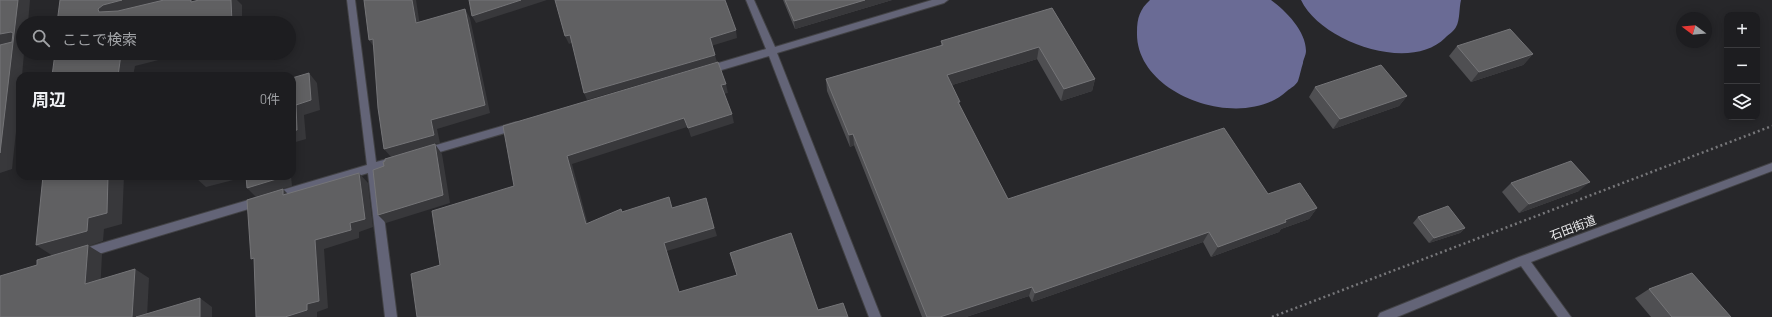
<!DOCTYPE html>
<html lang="ja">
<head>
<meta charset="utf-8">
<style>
  :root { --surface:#1d1d20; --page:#2a2a2d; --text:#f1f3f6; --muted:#a0a2a5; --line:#3b3b3e }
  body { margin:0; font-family:Barlow,"Noto Sans JP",sans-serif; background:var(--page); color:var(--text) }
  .controls { position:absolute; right:12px; top:12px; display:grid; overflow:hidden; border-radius:8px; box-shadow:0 2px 10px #0003 }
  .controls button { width:36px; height:36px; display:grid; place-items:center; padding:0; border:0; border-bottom:1px solid var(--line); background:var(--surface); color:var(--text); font:20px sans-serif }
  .compass { position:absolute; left:1676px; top:12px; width:36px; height:36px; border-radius:50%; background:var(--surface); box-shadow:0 2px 10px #0003; rotate:286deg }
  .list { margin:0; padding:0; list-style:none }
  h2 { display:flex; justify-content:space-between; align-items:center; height:52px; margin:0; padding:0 16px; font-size:17px }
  h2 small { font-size:13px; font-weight:400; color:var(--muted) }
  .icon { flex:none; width:22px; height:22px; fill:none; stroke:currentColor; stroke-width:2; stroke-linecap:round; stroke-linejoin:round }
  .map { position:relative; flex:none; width:1772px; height:317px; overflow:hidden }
  .search { position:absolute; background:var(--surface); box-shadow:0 2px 10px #0003; left:16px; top:16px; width:280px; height:44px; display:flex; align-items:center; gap:10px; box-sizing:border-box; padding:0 14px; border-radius:22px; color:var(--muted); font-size:15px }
  .panel { position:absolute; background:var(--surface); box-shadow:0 2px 10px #0003; left:16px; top:72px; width:280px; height:108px; border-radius:12px }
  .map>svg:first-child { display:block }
  .water { fill:#6a6b95 }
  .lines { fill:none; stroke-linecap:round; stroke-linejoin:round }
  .minor-casing { stroke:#424245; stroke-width:2 }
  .path { stroke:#77777a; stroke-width:2.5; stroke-dasharray:2 3; stroke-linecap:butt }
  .minor { fill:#636477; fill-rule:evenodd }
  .wall { fill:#4f4f52 }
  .shaded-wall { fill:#38383b }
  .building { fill:#606062; stroke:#757578 }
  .labels { text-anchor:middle; stroke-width:3; stroke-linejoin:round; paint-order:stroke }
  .street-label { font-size:12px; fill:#ebebed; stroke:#27272a }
</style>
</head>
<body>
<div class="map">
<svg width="1772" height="317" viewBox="0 0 1772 317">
  <rect width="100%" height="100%" fill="#27272a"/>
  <g class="water">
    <path d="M1150,0H1271C1286,11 1306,31 1306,51C1306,55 1303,60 1303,63C1301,69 1300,75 1298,81C1296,85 1291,88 1287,91C1243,132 1135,96 1137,32C1137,18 1140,9 1150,0Z"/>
    <path d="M1301,0H1461C1459,8 1460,20 1456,27C1454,31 1448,35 1445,38C1410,73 1321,42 1301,0Z"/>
  </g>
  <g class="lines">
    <g class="minor-casing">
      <g id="minor">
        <polygon points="347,0 355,0 376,162 395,157 399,158 400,161 399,164 378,170 397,317 385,317 368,173 82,259 78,257 77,254 78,251 82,249 367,165"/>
        <polygon points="746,0 754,0 775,47 932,0 948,0 944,3 777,53 881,317 869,317 769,56 708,74 703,70 705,67 766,49"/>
        <polygon points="516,122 519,123 521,126 519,129 426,156 422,155 421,152 422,149 426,148"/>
        <polygon points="1772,163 1772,171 1531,262 1571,317 1558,317 1521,266 1397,317 1378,317 1380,313 1519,257"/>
      </g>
    </g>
    <polyline class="path" points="1272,317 1772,126"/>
    <use href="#minor" class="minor"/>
  </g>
  <g class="wall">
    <polygon points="783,0 892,0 795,29"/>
    <polygon points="1052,8 1095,79 1092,91 1061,101 1037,59 952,85 960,106 1008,199 1268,194 1317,208 1309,219 1281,229 1279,232 1211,257 1203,242 1032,302 1029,296 966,317 922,317 854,145 850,147 827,91 826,79 941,46 941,41"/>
    <polygon points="1457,46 1533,54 1523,65 1471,82 1449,56"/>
    <polygon points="1315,87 1407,96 1399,106 1333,129 1309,97"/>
    <polygon points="1511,183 1579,191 1519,213 1502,192"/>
    <polygon points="1418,217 1465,228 1460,233 1429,243 1413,223"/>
    <polygon points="1649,289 1731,317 1651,317 1635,298"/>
  </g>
  <g class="shaded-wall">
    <polygon points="18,0 30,0 28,23 23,23 23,53 24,53 22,76 20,76 20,94 12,169 0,173 0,34"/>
    <polygon points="122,0 190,0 117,18 99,12 98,9 103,5"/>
    <polygon points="231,0 237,0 242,5 242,23 232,23"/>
    <polygon points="412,0 416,0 421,32 416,23"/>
    <polygon points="521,0 547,0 476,23 472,16"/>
    <polygon points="865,0 892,0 795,29 794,21"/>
    <polygon points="465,9 470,18 490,113 437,129 440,143 435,144 442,154 450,203 386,223 378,215 391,157 384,149"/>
    <polygon points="736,30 737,38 711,46 710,38"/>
    <polygon points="570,35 573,42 569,44 565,36"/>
    <polygon points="373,39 376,50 369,40"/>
    <polygon points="1039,47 1037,59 946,87 947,75"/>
    <polygon points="124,53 186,53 135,66 133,76 118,76 121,54"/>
    <polygon points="1533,54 1523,65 1471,82 1479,72"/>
    <polygon points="715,55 717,62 587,100 584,93"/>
    <polygon points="309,73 317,83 320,110 304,115 306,139 292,143 292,131 296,105"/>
    <polygon points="1095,79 1092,91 1061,101 1064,89"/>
    <polygon points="726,84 728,93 723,94 721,85"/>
    <polygon points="1407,96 1399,106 1333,129 1340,119"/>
    <polygon points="732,114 734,123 691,137 688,128"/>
    <polygon points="684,118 687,127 572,164 590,232 586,224 567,156"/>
    <polygon points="853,134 854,145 850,147 849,135"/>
    <polygon points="359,173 368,183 373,227 359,232 359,238 324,249 328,308 317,312 317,317 285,317 307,304 315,240 350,223"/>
    <polygon points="108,176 124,176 122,224 104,229 103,241 89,246 102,254 100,293 85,284 53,256 36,245 88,218"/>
    <polygon points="205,176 249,176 206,187 196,178"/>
    <polygon points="283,176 291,176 292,186 256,197 247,188"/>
    <polygon points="1590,182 1579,191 1519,213 1529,204"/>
    <polygon points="283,189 292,198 283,195"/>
    <polygon points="706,198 717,236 667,251 682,300 679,292 664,243"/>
    <polygon points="1317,208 1309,219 1281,229 1279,232 1211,257 1218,247 1285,220"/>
    <polygon points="1465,228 1460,233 1429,243 1434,238"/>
    <polygon points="1209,232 1203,242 1032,302 1035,293"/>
    <polygon points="135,269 149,278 147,317 132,317"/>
    <polygon points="1032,287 1029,296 966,317 940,317"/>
    <polygon points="200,298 212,307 212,317 200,317"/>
  </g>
  <g class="building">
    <polygon points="0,0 18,0 0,153 0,45 12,42 13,33 11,32 0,34"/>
    <polygon points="60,0 122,0 103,5 98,9 99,12 118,11 164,0 191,0 191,2 199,0 231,0 232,23 57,23"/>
    <polygon points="364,0 412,0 416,23 465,9 485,105 431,120 434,135 384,149 378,108 373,39 369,40"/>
    <polygon points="469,0 521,0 472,16"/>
    <polygon points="555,0 725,0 736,30 710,38 715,55 584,93 570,35 565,36"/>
    <polygon points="785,0 865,0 794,21"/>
    <polygon points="1052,8 1095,79 1064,89 1039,47 947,75 960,102 958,102 1008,199 1224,128 1268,194 1300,183 1317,208 1285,220 1286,222 1218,247 1209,232 1035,293 1032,287 940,317 927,317 853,134 849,135 826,79 943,45 941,41"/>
    <polygon points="1510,29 1533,54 1479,72 1457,46"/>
    <polygon points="55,53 124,53 121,54 118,76 52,76"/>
    <polygon points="718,62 726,84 721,85 732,114 688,128 684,118 567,156 586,224 621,209 622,212 669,197 672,208 706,198 714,228 664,243 679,292 737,275 730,253 791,233 818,310 843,303 848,317 417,317 411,274 440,265 432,211 514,186 503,126"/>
    <polygon points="1381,65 1407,96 1340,119 1315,87"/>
    <polygon points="309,73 311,100 296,105 297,130 292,131 292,78"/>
    <polygon points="435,144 443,195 378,215 373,170 384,166 383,162 385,161 385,159"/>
    <polygon points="1571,161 1590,182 1529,204 1511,183"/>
    <polygon points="359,173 365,219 350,223 351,230 315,240 319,301 307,304 307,310 285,317 256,317 254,258 251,259 247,200 283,189 283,195"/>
    <polygon points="43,176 108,176 107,213 88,218 87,231 36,245"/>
    <polygon points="196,176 205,176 196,178"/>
    <polygon points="246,176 283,176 283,177 247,188"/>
    <polygon points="1448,206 1465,228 1434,238 1418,217"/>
    <polygon points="88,245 85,284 135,269 132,317 0,317 0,276 37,265 37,260"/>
    <polygon points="1692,273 1731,317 1672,317 1649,289"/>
    <polygon points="200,298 200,317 136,317"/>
  </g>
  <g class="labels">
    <g class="street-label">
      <text transform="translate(1573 228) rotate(-21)" y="4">石田街道</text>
    </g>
  </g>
</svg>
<div class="controls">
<button>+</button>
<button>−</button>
<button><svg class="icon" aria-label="layers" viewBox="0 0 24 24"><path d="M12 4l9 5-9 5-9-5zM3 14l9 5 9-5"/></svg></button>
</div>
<svg class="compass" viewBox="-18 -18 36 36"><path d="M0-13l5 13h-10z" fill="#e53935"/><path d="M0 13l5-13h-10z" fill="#a0a2a5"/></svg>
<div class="search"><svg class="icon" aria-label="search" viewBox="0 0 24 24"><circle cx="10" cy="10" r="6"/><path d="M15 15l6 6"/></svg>ここで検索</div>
<section class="panel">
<h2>周辺<small>0件</small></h2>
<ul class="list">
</ul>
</section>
</div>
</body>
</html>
